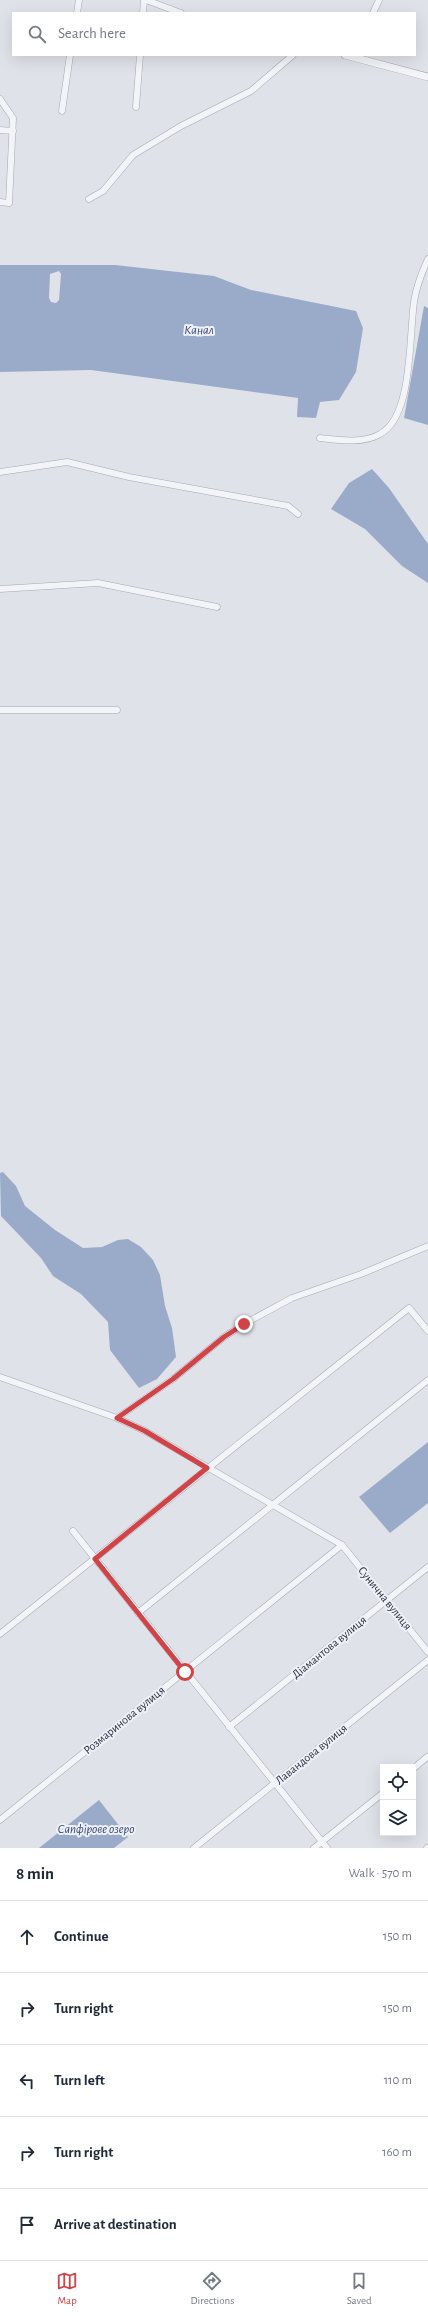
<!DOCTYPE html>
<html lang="en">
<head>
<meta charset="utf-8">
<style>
  :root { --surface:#fff; --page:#f6f6f7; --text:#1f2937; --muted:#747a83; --line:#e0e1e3; --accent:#d04347 }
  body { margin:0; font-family:"Alegreya Sans",sans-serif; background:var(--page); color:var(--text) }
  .controls { position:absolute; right:12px; bottom:12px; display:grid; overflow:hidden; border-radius:0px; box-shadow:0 4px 16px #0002 }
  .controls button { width:36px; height:36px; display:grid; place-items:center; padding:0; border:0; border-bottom:1px solid var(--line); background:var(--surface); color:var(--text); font:20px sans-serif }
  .stop { position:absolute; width:12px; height:12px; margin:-9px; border:3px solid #d04347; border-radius:50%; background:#fff }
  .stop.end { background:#d04347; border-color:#fff; box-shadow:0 1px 4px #0008 }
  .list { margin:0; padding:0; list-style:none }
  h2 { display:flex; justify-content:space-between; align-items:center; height:52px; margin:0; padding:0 16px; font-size:17px }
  h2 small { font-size:13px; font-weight:400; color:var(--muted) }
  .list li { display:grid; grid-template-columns:26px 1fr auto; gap:12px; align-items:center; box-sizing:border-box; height:72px; padding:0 16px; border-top:1px solid var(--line) }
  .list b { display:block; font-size:15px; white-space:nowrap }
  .list em { font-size:13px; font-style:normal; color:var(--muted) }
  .icon { flex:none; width:22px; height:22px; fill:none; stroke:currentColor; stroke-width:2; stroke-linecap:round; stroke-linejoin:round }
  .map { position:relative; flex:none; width:428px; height:1848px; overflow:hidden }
  .search { position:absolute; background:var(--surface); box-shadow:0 4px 16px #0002; left:12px; right:12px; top:12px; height:44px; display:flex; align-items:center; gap:10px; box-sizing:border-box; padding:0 14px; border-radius:0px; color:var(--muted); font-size:15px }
  .sheet { height:412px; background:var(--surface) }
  nav { display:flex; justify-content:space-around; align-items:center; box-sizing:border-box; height:56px; border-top:1px solid var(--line); background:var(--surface); font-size:11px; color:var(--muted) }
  nav a { display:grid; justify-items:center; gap:2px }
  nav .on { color:var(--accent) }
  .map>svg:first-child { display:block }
  .water { fill:#9aabca }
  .pier { fill:#e0e2e9 }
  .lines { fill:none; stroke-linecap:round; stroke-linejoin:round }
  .minor-casing { stroke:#a5a8b3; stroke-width:7 }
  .tertiary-casing { stroke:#a5a8b3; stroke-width:8 }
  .minor { stroke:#f3f4f7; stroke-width:6 }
  .tertiary { stroke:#f3f4f7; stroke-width:7 }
  .route { stroke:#d04347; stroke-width:5 }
  .labels { text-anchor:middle; stroke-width:4; stroke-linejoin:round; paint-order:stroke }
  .street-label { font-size:12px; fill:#282e41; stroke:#eff1f7 }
  .water-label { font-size:13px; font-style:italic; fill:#324775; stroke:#eff1f7 }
</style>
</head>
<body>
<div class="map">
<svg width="428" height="1848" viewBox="0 0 428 1848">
  <rect width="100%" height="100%" fill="#e0e2e9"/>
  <g class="water">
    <polygon points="0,265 115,265 214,276 251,290 356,311 363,328 356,372 339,400 320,402 316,418 297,417 298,398 91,370 0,372"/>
    <polygon points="424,306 428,308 428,425 404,418"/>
    <polygon points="372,469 389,488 428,544 428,583 402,566 365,529 331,509 349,483"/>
    <polygon points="3,1172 16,1186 25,1206 55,1230 83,1248 102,1247 118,1240 128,1239 141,1247 153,1260 160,1275 165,1306 172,1328 176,1357 157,1379 139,1388 110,1350 108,1322 81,1294 53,1276 41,1258 1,1216 0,1173"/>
    <polygon points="428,1442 428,1503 390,1533 359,1497"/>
    <polygon points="99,1800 128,1837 114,1848 39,1848"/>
  </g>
  <polygon class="pier" points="59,271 61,274 59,300 56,303 51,302 49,298 50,274"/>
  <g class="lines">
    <g class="minor-casing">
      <g id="minor">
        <polyline points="146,0 181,13"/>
        <polyline points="77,13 79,0"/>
        <polyline points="143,13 144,0"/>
        <polyline points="373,13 379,0"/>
        <polyline points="0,99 13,118 9,203 0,202"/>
        <polyline points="136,107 140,55"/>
        <polyline points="62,111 70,55"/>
        <polyline points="0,130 13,131"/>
        <polyline points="89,199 103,191 133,155 181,126 251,91 293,55"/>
        <path d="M320,438C338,440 364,444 380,434C413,417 409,336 414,302C416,288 422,272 428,259"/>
        <polyline points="0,472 67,462 129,477 288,506 298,514"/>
        <polyline points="0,589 98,583 217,607"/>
        <polyline points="0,710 117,710"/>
        <polyline points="0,1377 117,1418 145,1431 342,1545 428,1652"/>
        <polyline points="117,1418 173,1379 224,1337 244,1324 292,1298 361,1274 428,1246"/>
        <polyline points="73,1531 327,1848"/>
        <polyline points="138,1613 428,1380"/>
        <polyline points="0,1634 409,1308 428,1331"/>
        <polyline points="229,1727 428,1567"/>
        <polyline points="413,1769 427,1757"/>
        <polyline points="0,1820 342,1545"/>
        <polyline points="194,1848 428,1660"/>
        <polyline points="314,1848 383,1793"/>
        <polyline points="427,1848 428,1848"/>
      </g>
    </g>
    <g class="tertiary-casing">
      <polyline id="tertiary" points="345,55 428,77"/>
    </g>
    <use href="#minor" class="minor"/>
    <use href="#tertiary" class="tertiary"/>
  </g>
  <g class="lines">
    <polyline class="route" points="185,1672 95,1559 207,1468 145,1431 117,1418 173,1379 224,1337 244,1324"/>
  </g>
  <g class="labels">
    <g class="street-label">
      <text transform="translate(385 1598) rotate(51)" y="4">Сунична вулиця</text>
      <text transform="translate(329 1647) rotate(-39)" y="4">Діамантова вулиця</text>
      <text transform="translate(124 1720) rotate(-39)" y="4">Розмаринова вулиця</text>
      <text transform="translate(311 1754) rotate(-39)" y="4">Лавандова вулиця</text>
    </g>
    <g class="water-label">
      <text x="199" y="334">Канал</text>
      <text x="96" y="1833">Сапфірове озеро</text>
    </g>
  </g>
</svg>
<div class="controls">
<button><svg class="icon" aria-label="locate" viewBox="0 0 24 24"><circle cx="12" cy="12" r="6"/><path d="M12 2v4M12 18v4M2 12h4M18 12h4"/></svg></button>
<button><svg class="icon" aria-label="layers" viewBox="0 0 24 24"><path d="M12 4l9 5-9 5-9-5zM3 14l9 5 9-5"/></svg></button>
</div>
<div class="stop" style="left:185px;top:1672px"></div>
<div class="stop end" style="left:244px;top:1324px"></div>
<div class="search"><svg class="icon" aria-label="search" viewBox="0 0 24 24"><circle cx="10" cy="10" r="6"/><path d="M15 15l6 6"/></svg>Search here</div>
</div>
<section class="sheet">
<h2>8 min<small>Walk · 570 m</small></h2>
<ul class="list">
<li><svg class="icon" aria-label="ahead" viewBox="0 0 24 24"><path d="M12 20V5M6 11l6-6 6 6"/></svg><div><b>Continue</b></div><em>150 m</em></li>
<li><svg class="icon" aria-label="right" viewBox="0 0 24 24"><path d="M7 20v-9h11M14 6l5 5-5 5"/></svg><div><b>Turn right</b></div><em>150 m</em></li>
<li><svg class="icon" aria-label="left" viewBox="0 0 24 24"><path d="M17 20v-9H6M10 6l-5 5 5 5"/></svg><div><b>Turn left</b></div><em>110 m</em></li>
<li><svg class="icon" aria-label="right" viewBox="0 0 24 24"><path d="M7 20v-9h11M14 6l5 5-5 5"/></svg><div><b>Turn right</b></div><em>160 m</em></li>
<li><svg class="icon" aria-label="arrive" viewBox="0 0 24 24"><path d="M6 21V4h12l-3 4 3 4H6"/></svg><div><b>Arrive at destination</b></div></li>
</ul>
</section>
<nav>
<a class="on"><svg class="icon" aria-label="map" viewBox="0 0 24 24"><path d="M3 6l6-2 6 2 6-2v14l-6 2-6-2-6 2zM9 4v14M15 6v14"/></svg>Map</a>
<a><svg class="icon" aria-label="directions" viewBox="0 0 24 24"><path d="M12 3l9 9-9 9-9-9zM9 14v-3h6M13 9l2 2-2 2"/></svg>Directions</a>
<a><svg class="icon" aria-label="saved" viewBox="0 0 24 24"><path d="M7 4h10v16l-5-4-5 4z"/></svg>Saved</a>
</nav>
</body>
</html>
